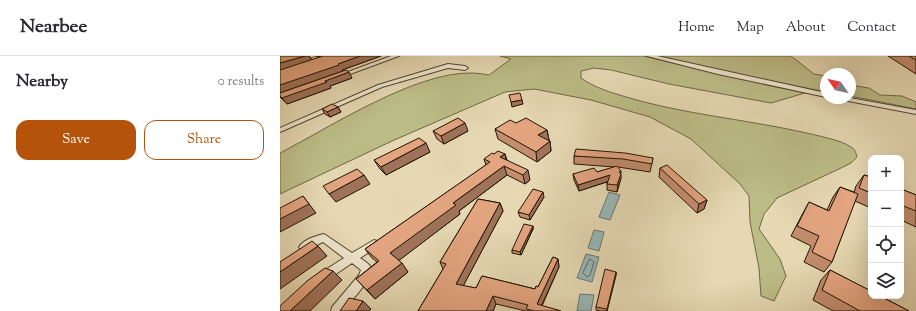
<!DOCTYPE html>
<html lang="en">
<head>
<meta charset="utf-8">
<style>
  :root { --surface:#fff; --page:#f2f2f3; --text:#2b2b33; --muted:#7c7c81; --line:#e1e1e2; --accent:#b45309 }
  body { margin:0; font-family:"Sorts Mill Goudy",serif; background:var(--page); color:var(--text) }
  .controls { position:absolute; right:12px; bottom:12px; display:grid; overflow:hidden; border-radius:8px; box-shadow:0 4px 16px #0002 }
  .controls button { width:36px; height:36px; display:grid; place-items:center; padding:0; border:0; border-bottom:1px solid var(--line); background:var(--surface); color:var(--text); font:20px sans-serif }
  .compass { position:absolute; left:540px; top:12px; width:36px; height:36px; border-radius:50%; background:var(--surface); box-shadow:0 4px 16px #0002; rotate:304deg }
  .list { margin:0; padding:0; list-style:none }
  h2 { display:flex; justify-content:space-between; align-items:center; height:52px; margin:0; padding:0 16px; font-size:17px }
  h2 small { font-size:13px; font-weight:400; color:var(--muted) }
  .actions { display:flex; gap:8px; padding:12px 16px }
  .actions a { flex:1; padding:9px 0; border:1px solid var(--accent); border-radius:12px; text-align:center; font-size:14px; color:var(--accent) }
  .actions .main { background:var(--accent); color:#fff }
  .icon { flex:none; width:22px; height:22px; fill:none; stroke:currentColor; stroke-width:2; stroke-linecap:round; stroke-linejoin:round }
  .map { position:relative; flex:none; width:636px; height:255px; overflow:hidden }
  header { display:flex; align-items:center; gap:24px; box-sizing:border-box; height:56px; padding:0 20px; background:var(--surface); border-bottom:1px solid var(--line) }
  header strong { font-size:19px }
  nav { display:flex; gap:22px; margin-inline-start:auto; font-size:14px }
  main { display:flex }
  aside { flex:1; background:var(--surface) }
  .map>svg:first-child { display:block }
  .green { fill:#bcbc87; stroke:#6e6844 }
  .water { fill:#99b8b7; stroke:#69766f }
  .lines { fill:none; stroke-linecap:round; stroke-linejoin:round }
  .shore { stroke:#5d665c; stroke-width:1 }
  .street-casing { stroke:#52452e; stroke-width:2 }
  .street { fill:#eee6ce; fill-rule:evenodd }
  .rail-casing { stroke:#211402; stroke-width:3 }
  .rail { stroke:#eee6ce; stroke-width:2; stroke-dasharray:5.5; stroke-linecap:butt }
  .wall { fill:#c38d6e; stroke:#211402 }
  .shaded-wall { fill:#9f735a; stroke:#211402 }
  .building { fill:#e3a480; stroke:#211402 }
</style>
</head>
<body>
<header>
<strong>Nearbee</strong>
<nav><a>Home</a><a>Map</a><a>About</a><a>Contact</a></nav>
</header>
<main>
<aside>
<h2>Nearby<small>0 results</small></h2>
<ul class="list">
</ul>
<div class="actions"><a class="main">Save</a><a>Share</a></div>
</aside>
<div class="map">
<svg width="636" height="255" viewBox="0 0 636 255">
  <rect width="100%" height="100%" fill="#e5d8b3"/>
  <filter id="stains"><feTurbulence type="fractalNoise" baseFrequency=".005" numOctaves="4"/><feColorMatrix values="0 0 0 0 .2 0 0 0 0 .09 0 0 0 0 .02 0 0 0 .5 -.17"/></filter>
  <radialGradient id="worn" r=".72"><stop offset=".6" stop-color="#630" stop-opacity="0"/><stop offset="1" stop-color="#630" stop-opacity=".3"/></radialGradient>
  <g class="green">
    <path d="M220,0H363L525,37L491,47L389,28L331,14L314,12L301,15V22C315,32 330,36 346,41C403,58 463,63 522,76C534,79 562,84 571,91C575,93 576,97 577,101L571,107L561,112L497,142L484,158L479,173L500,203L506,220L494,245L481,240L479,212L470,166L469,140L460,128L411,83L370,61L311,44L254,33L225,36L112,85L0,138V97C50,71 135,16 191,17C197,17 203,18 209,19L231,3Z"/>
    <polygon points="379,0 511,0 534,18 546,20 546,36 437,14"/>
    <polygon points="570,29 589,32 600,39 622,40 636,46 636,53 570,40"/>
  </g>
  <g class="water">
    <polygon points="329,136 340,139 330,164 319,161"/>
    <polygon points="314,174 324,176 319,195 308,192"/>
    <polygon points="306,198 319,201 312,226 297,222"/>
    <polygon points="300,238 314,239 311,255 297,255"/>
  </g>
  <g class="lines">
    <polygon class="shore" points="310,203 314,206 310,219 307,221 303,217"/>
    <g class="street-casing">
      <g id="street">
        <polygon points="111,0 119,0 62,21 57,20"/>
        <polygon points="367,0 377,0 546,37 546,41 438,18"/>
        <polygon points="168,8 185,10 188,12 185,14 168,12 102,31 0,76 0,72 98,29"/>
        <polygon points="560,42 570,42 636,54 636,58 563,44"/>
        <path d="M44,178L72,197L94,184L97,185L99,188L97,191L80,202C83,204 88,207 90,210C96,220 69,247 63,255H51L52,251L79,219L81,214L72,207L47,224L43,226L39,224L38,221L39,218L64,202L43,186L24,195L21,194L19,191C24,183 36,180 44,178Z"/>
      </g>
    </g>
    <use href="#street" class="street"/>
    <g class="rail-casing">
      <polyline id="rail" points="0,13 41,0"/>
    </g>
    <use href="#rail" class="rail"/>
  </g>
  <g class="wall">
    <polygon points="0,0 29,0 32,4 43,0 101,0 62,14 72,22 50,30 51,32 7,48 0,41"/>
    <polygon points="608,0 636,0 636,18"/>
    <polygon points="58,51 61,56 50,61 45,58 42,53"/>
    <polygon points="236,67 267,74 269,84 268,84 270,85 271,95 257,106 218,83 215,73"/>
    <polygon points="153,75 188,75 164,88 157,83"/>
    <polygon points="150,96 106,119 100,113 94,104"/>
    <polygon points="214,98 225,98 227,104 250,124 245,128 227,119 179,155 180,158 119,204 128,216 95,243 76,223 97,206 92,202 85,193 206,109 204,103"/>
    <polygon points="294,100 373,102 370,116 338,111 341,122 337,136 327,134 327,126 299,135 294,124 293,118 317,116 335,111 294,108"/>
    <polygon points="380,112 427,144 424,153 417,157 379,121"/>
    <polygon points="584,119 591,121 591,152 575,145 552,206 544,216 524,206 531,190 511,180 523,157 529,146 547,154 553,141 560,131 574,136 576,130"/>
    <polygon points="621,133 636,139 636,171 621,164"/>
    <polygon points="264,141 250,164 240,161 238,156"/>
    <polygon points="198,143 220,147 223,155 183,230 196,232 202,220 255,233 256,230 258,231 273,201 278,203 279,211 262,250 281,255 246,255 216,248 213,255 138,255 163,213 160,206"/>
    <polygon points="253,170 253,173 241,199 232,197 232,194"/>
    <polygon points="550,214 629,255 553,255 533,244 541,224"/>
    <polygon points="336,216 336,219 327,255 321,255 316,254 316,251"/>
  </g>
  <g class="shaded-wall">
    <polygon points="25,0 29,0 32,5 0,15 0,7"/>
    <polygon points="80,0 101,0 62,14 63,15 0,37 0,29"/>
    <polygon points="69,16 72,22 50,30 51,32 7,48 2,42 45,25"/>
    <polygon points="242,44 243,48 232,51 231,46"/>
    <polygon points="58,51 61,56 50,61 47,56"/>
    <polygon points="185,67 188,75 164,88 161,80"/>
    <polygon points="267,74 269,84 260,89 258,79"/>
    <polygon points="270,85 271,95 257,106 256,96"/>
    <polygon points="146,87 150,96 106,119 101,111"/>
    <polygon points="225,98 227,107 220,101"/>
    <polygon points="224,110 227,119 179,155 180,158 117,206 110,197 173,147"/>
    <polygon points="248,114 250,124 245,128 243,119"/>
    <polygon points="341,115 341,122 337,136 339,116"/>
    <polygon points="84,119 90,128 56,146 49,138"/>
    <polygon points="330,119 329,125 299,135 298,129"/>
    <polygon points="263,136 264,141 250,164 249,159"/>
    <polygon points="23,140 36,157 0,176 0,163"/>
    <polygon points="427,144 424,153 417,157 419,148"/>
    <polygon points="220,147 223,155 180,236 176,228"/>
    <polygon points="253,170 253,173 241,199 240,196"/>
    <polygon points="38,190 47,200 0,233 0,216"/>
    <polygon points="278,203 279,211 259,255 257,248"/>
    <polygon points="122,207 128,216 95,243 87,234"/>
    <polygon points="53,215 62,224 30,255 10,255"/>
    <polygon points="336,216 336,219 327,255 327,253"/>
    <polygon points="213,240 216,248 213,255 206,255"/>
    <polygon points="83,245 91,253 89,255 76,255"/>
  </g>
  <g class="building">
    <polygon points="0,0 25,0 0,7"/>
    <polygon points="43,0 80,0 58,8 59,9 0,29 0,14"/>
    <polygon points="629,0 636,0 636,4"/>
    <polygon points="66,14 69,16 45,25 47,26 2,42 0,40 0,37"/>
    <polygon points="240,37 242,44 231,46 229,39"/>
    <polygon points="52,48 58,51 47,56 42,53"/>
    <polygon points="178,62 185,67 161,80 153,75"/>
    <polygon points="246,62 267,74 258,79 270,85 256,96 215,73 230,64 236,67"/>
    <polygon points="139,82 146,87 101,111 94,104"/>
    <polygon points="296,93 345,97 373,102 372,108 343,103 294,100"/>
    <polygon points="218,95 225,98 220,101 248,114 243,119 224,110 173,147 176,149 110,197 122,207 87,234 76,223 99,205 85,193 210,106 204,103 212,97 214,98"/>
    <polygon points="387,109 427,144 419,148 380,112"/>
    <polygon points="337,110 341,115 339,116 341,118 337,129 327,128 330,119 298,129 293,118 314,112 317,116"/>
    <polygon points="77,113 84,119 49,138 43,130"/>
    <polygon points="584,119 591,121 591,137 579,132"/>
    <polygon points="560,131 578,138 552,206 532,196 539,180 517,170 529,146 549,155"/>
    <polygon points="253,133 263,136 249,159 238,156"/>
    <polygon points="621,133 636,139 636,155 621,149"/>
    <polygon points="23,140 29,148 0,163 0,152"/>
    <polygon points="198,143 220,147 176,228 196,232 202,220 255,233 256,230 258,231 273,201 278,203 257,248 281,255 255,255 246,253 248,249 213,240 206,255 138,255 166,208 160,206"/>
    <polygon points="244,168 253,170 240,196 232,194"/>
    <polygon points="32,185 38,190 0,216 0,206"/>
    <polygon points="45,212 53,215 10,255 0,255 0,250 27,225"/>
    <polygon points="325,213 336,216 327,253 316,251"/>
    <polygon points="550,214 591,235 591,240 600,240 629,255 580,255 542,234"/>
    <polygon points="69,242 83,245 76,255 60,255"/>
  </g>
  <rect width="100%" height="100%" filter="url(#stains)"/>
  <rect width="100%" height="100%" fill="url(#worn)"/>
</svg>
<div class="controls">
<button>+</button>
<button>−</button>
<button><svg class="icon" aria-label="locate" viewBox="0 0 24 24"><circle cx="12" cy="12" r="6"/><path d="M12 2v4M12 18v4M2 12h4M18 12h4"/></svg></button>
<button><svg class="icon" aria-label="layers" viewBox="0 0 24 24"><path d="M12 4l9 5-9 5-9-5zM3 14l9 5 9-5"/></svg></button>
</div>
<svg class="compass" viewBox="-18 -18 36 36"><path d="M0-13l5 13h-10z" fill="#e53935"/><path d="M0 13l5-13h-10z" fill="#7c7c81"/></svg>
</div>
</main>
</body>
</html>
